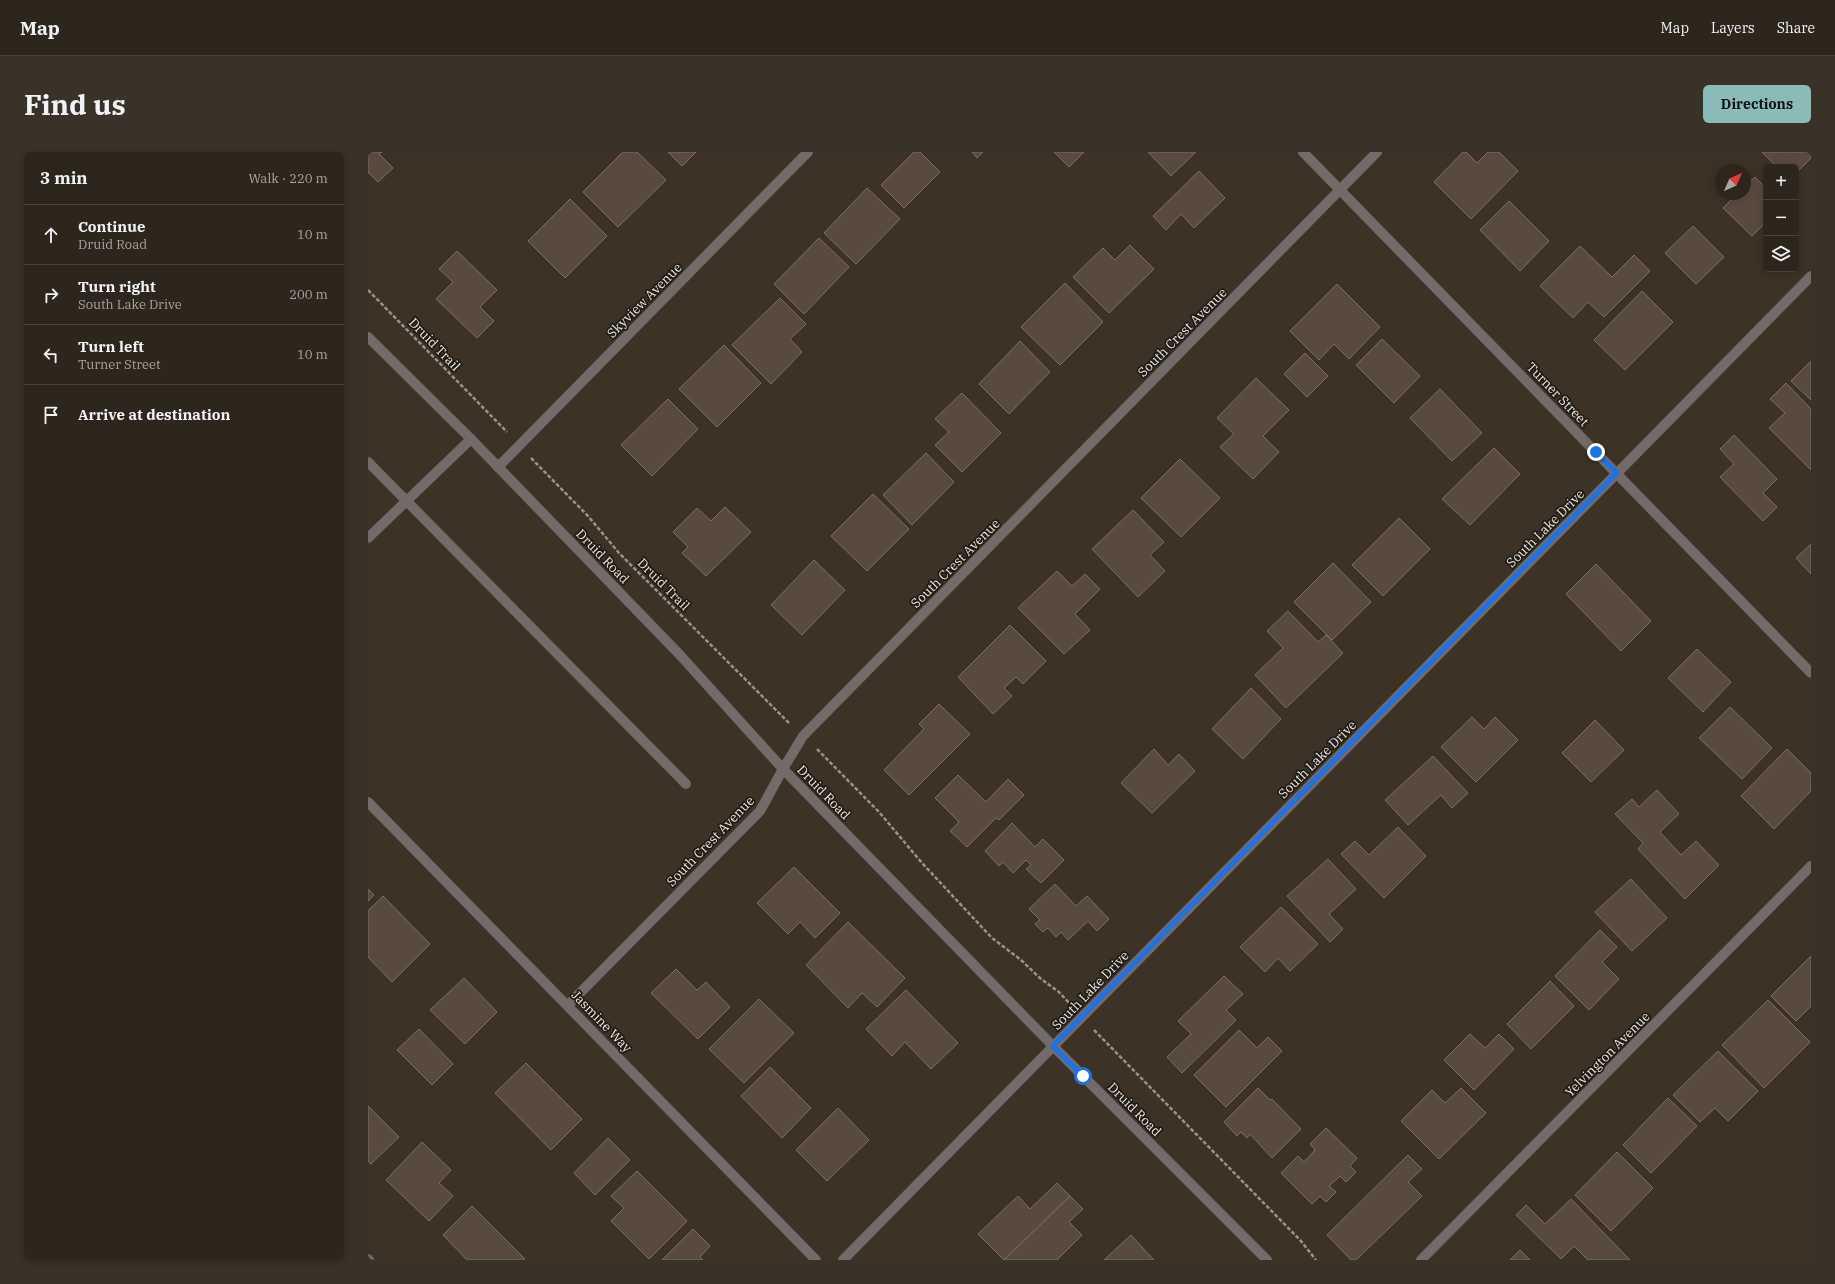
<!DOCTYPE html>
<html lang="en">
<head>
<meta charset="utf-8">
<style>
  :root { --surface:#2d261c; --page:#393229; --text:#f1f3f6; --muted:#a7a5a3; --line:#48433b; --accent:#8bbbb9 }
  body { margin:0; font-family:"IBM Plex Serif",serif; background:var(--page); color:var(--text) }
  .controls { position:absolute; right:12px; top:12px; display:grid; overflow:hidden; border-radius:6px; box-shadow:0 2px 10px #0003 }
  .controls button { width:36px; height:36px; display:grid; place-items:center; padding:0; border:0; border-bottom:1px solid var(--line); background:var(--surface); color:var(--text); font:20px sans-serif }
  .compass { position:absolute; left:1347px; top:12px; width:36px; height:36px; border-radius:50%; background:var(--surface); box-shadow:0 2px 10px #0003; rotate:45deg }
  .stop { position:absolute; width:12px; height:12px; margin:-9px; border:3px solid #1a73e8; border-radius:50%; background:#fff }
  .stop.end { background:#1a73e8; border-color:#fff; box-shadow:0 1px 4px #0008 }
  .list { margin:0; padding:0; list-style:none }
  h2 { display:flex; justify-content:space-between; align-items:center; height:52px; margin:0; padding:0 16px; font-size:17px }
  h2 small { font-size:13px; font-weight:400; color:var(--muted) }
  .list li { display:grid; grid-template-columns:26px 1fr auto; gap:12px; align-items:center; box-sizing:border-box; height:60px; padding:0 16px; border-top:1px solid var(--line) }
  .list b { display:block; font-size:15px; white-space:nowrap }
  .list p { margin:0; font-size:13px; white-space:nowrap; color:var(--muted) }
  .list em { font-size:13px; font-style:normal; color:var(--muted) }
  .icon { flex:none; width:22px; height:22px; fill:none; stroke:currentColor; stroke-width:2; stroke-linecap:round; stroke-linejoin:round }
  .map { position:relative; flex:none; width:1443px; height:1108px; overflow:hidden; border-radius:6px }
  header { display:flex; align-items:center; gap:24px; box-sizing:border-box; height:56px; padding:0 20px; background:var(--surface); border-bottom:1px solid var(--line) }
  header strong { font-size:19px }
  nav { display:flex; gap:22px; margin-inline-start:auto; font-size:14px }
  .intro { display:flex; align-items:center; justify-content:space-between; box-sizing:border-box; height:96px; padding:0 24px }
  h1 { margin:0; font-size:28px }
  .button { padding:10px 18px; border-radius:6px; background:var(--accent); color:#111; font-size:14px; font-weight:700 }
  main { display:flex; gap:24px; padding:0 24px }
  aside { flex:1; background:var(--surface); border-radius:6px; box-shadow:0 2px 10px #0003 }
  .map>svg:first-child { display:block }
  .building { fill:#594a40; stroke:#7e6e63 }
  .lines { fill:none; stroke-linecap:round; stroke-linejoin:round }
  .path { stroke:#9a9388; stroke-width:2.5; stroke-dasharray:4 2; stroke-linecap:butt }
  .service { stroke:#736a6a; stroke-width:10 }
  .minor { stroke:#736a6a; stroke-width:10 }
  .tertiary { stroke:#736a6a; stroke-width:10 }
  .route { stroke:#1a73e8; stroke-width:5 }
  .labels { text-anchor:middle; stroke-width:3.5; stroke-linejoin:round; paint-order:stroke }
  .street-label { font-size:13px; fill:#ede8df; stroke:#1f1c16 }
</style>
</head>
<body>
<header>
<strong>Map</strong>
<nav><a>Map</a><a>Layers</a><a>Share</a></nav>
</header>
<div class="intro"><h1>Find us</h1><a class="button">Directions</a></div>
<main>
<aside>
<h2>3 min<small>Walk · 220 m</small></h2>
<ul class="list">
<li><svg class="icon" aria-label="ahead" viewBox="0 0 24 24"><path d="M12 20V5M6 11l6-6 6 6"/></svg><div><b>Continue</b><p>Druid Road</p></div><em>10 m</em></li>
<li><svg class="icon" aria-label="right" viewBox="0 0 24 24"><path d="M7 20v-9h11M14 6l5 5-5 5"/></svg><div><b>Turn right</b><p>South Lake Drive</p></div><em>200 m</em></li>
<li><svg class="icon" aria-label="left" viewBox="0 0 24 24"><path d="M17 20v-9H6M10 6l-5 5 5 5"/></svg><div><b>Turn left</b><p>Turner Street</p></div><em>10 m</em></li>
<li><svg class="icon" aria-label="arrive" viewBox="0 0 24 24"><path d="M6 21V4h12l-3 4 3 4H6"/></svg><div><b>Arrive at destination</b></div></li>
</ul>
</aside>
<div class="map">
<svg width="1443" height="1108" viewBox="0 0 1443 1108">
  <rect width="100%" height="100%" fill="#3c3326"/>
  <g class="building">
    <polygon points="0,0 14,0 11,2 25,16 10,30 0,20"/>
    <polygon points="255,0 269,0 298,28 250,75 215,40"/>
    <polygon points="300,0 328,0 314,14"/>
    <polygon points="546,0 552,0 572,20 536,56 513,33"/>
    <polygon points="604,0 615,0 609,6"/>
    <polygon points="686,0 716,0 701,15"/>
    <polygon points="780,0 828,0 803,24"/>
    <polygon points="1095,0 1098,0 1109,11 1120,0 1131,0 1150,19 1103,67 1066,30"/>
    <polygon points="1394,0 1443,0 1443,6 1428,21 1428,15 1409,15"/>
    <polygon points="831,19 857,46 826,76 813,62 798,78 785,64"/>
    <polygon points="1387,25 1398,36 1398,70 1384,84 1355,56 1369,42 1377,42 1377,34"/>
    <polygon points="499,36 532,67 488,112 456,81"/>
    <polygon points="202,47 239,84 197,126 160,89"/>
    <polygon points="1141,49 1181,89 1152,119 1112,78"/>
    <polygon points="1325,74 1356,105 1328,132 1297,101"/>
    <polygon points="451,86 481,115 436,162 406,132"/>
    <polygon points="762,93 786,117 741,161 705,125 735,96 747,108"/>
    <polygon points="1212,94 1244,125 1266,103 1282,119 1236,165 1220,150 1205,166 1172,134"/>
    <polygon points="89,99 129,138 112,155 126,169 109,186 68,147 85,130 71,117"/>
    <polygon points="697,131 735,170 692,213 653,175"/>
    <polygon points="969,132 1012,175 981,207 966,192 951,208 922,179"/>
    <polygon points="1274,139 1305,170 1257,218 1226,188"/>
    <polygon points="412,146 438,172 422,187 434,200 403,232 364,193"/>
    <polygon points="1014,187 1052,224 1026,251 988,213"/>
    <polygon points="652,189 682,220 641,262 611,232"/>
    <polygon points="356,193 393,231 349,275 311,237"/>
    <polygon points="937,201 960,224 939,245 916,222"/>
    <polygon points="1443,209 1443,248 1423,229"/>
    <polygon points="888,226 921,258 895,284 911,300 885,327 852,295 866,282 849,266"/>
    <polygon points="1418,231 1443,257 1443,318 1401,276 1417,261 1402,247"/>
    <polygon points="1072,237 1114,281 1084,309 1042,266"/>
    <polygon points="594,241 633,281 594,320 567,293 581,280 567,267"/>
    <polygon points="300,247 330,277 284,324 253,293"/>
    <polygon points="1366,283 1409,327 1395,341 1409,355 1395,369 1352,325 1366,312 1352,297"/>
    <polygon points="1126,296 1152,322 1102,373 1074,347"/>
    <polygon points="558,301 586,330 544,373 515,343"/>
    <polygon points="812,307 852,346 813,385 773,346"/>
    <polygon points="505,342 541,377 499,419 463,384"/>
    <polygon points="357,355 383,380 338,424 314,401 320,395 305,380 329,356 343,369"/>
    <polygon points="765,358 796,390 782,403 797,419 770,445 724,397"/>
    <polygon points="1031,366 1062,397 1015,444 984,413"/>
    <polygon points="1443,392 1443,422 1428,406"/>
    <polygon points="446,408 477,438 434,483 403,453"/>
    <polygon points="965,411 1003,450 964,488 926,450"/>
    <polygon points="1228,412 1283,469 1253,499 1198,442"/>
    <polygon points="689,419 704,434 717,422 732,437 707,462 722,478 696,502 650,456"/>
    <polygon points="920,459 950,490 958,483 975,501 918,556 887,523 915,496 899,479"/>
    <polygon points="642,473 678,509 655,532 648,525 636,536 644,544 625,562 590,525"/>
    <polygon points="1329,497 1363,530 1335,560 1300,526"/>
    <polygon points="883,536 913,567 875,607 844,577"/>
    <polygon points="571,552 602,582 541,643 516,618 556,577 551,572"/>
    <polygon points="1362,555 1404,596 1374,627 1331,586"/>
    <polygon points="1104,565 1116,577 1127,565 1150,588 1108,630 1073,595"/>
    <polygon points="1227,568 1256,598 1223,630 1194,601"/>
    <polygon points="786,597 800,613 811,602 827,619 784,661 753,631"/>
    <polygon points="1419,597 1443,621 1443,639 1406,677 1373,644"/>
    <polygon points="1065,604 1100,641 1084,656 1073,643 1040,673 1017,648"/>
    <polygon points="590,623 618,650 640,627 656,643 631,668 628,666 599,695 582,679 591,670 567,646"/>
    <polygon points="1289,638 1311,662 1292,680 1313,703 1328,689 1351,713 1317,747 1270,697 1275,691 1247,662 1264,647 1271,655"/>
    <polygon points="644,671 667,695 675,687 696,708 673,731 658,717 663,713 658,708 645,721 635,710 631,714 617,699"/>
    <polygon points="1030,675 1058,704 1016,746 973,702 987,689 1001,703"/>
    <polygon points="960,707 988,737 961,762 975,777 962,790 919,744"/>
    <polygon points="426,715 472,761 447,786 432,770 420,782 389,751"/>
    <polygon points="1263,727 1299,766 1264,799 1227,760"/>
    <polygon points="687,732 708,754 719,744 741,767 729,779 720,769 700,788 693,780 688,785 680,776 675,780 667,772 672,768 661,757"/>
    <polygon points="0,737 6,743 0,749"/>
    <polygon points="15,744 62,792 24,830 0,805 0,759"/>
    <polygon points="913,755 950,792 922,819 910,806 897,820 872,795"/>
    <polygon points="480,770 537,826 509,855 494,841 480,856 438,813"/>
    <polygon points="1232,778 1249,795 1234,810 1251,827 1221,858 1187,824"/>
    <polygon points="1443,804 1443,854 1428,869 1403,844"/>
    <polygon points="308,817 329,838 338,830 362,855 330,887 283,841"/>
    <polygon points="856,824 875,842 858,858 868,868 814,921 799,905 823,882 810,869"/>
    <polygon points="96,826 129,860 97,892 62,858"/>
    <polygon points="1182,829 1206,854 1163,897 1139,872"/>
    <polygon points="538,838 590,891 563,917 537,890 524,904 498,877"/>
    <polygon points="391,847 426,881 376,931 341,897"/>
    <polygon points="1400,848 1442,890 1396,936 1354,893"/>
    <polygon points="51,877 85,912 64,933 29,898"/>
    <polygon points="871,878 889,896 900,885 914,899 858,955 826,923"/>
    <polygon points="1102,882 1117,896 1131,882 1146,897 1106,938 1076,908"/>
    <polygon points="1350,899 1390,939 1360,969 1347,956 1332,970 1305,943"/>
    <polygon points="158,911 214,967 183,998 127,941"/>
    <polygon points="402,915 443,956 414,986 373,944"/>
    <polygon points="890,936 902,948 904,947 933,977 904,1006 882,982 879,986 873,980 869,984 856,970"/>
    <polygon points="1093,936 1118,961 1071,1007 1033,969 1064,938 1077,951"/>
    <polygon points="1300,946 1329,974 1283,1021 1255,993"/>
    <polygon points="0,954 31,985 3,1012 0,1009"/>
    <polygon points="470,956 501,988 459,1029 428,998"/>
    <polygon points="958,976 989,1006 982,1014 988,1020 978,1030 972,1024 961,1034 968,1040 958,1050 952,1044 944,1052 913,1021 930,1004 936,1010 947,998 942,992"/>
    <polygon points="240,986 262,1008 227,1043 206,1021"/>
    <polygon points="54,990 83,1018 71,1031 85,1044 61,1069 18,1028"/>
    <polygon points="1249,1000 1285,1036 1243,1079 1207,1043"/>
    <polygon points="1040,1003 1054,1017 1040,1030 1054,1044 988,1108 983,1108 959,1083"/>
    <polygon points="269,1019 319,1069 281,1107 243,1069 256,1056 243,1044"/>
    <polygon points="689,1031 702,1044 636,1108 610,1082 650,1044 662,1057"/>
    <polygon points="702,1044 715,1057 701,1070 714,1083 689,1108 636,1108"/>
    <polygon points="1203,1047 1262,1108 1220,1108 1206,1094 1193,1107 1148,1063 1158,1053 1177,1072"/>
    <polygon points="104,1054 157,1107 155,1108 99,1108 75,1083"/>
    <polygon points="325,1077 342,1094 332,1105 335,1108 294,1108"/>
    <polygon points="763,1083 786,1108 736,1108"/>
    <polygon points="1152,1098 1162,1108 1142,1108"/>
  </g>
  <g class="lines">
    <g class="path">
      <polyline points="0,138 139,280"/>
      <polyline points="163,306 220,364 251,401 422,572"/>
      <polyline points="449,597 511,660 554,711 624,786 653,808 673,827 691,840 702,852"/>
      <polyline points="726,878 933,1089 948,1108"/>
    </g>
    <g class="service">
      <polyline points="0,310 318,632"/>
      <polyline points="0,386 103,287"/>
    </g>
    <g class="minor">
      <polyline points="935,0 1443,521"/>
      <polyline points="130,315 440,0"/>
      <polyline points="0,650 448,1108"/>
      <polyline points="200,853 392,659 415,617 435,584 1009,0"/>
      <polyline points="0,1107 1,1108"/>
      <polyline points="1053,1108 1443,714"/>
    </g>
    <g class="tertiary">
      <polyline points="0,185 103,287 312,503 415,617 685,894 899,1108"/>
      <polyline points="475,1108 1443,124"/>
    </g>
  </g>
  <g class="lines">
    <polyline class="route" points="715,924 685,894 1249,321 1228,300"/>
  </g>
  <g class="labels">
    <g class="street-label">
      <text transform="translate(276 148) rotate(-45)" y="5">Skyview Avenue</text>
      <text transform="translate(814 180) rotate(-45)" y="5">South Crest Avenue</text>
      <text transform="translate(67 192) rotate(46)" y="5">Druid Trail</text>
      <text transform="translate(1190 242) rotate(46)" y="5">Turner Street</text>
      <text transform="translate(1177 376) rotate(-45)" y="5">South Lake Drive</text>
      <text transform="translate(235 404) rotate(46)" y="5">Druid Road</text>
      <text transform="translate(587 411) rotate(-45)" y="5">South Crest Avenue</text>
      <text transform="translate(296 432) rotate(45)" y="5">Druid Trail</text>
      <text transform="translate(949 607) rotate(-45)" y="5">South Lake Drive</text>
      <text transform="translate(456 640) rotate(46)" y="5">Druid Road</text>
      <text transform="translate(342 689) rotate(-46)" y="5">South Crest Avenue</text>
      <text transform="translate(722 838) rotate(-46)" y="5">South Lake Drive</text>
      <text transform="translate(234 869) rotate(46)" y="5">Jasmine Way</text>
      <text transform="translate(1239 902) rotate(-45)" y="5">Yelvington Avenue</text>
      <text transform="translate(767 957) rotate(45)" y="5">Druid Road</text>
    </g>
  </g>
</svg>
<div class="controls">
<button>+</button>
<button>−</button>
<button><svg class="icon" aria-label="layers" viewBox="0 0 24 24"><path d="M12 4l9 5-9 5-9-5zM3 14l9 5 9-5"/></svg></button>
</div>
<svg class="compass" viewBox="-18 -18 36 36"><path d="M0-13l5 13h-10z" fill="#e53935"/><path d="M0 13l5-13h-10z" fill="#a7a5a3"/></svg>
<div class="stop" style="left:715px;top:924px"></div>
<div class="stop end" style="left:1228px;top:300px"></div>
</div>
</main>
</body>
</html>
